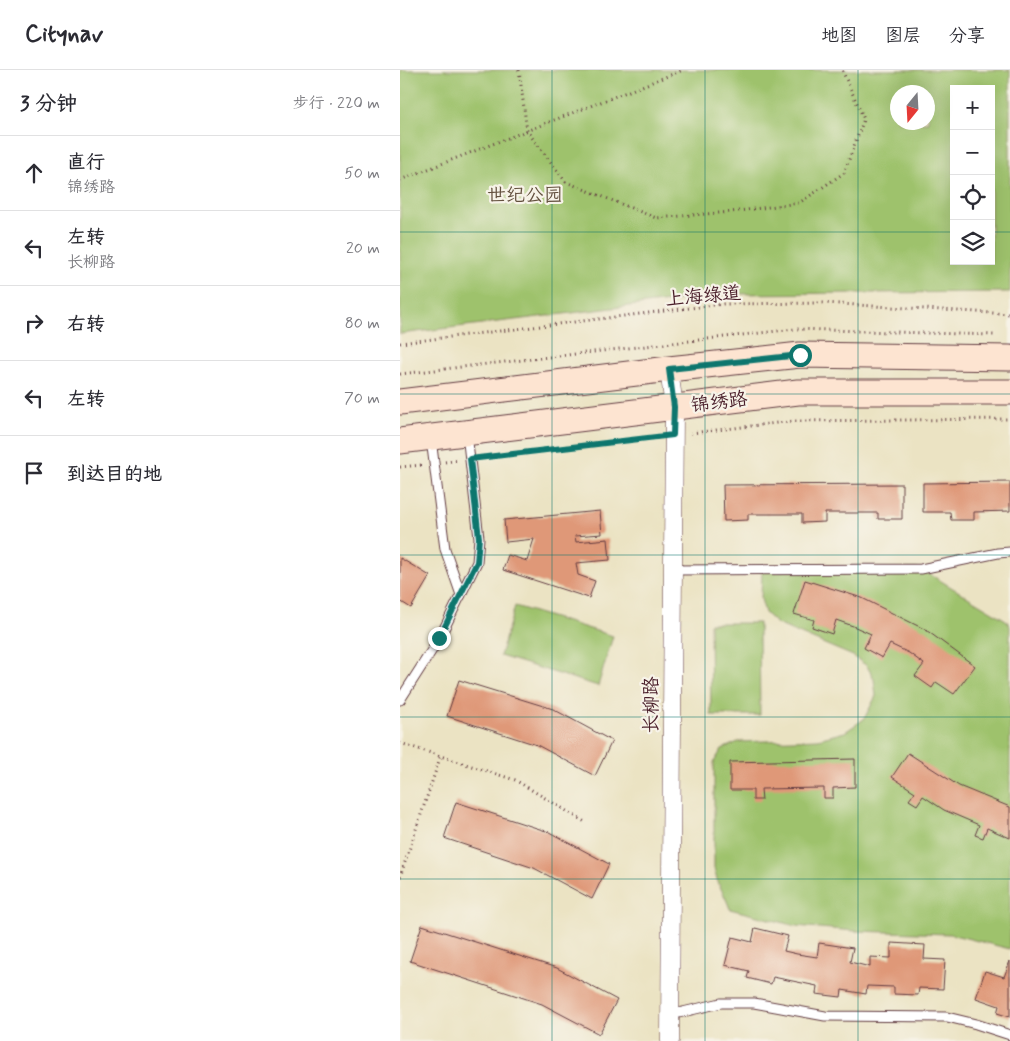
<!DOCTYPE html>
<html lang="zh">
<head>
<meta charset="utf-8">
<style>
  :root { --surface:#fff; --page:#f2f2f3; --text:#2b2b33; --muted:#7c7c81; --line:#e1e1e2 }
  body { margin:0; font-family:Mynerve,"LXGW WenKai TC",sans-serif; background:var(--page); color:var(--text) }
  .controls { position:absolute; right:15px; top:15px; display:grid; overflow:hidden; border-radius:0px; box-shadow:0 5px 20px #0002 }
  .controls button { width:45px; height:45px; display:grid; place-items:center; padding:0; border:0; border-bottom:1px solid var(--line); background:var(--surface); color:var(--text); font:25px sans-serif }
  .compass { position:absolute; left:490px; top:15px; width:45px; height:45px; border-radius:50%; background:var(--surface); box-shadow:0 5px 20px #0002; rotate:198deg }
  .stop { position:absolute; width:15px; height:15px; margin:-11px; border:4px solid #0f766e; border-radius:50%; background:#fff }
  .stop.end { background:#0f766e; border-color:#fff; box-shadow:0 1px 5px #0008 }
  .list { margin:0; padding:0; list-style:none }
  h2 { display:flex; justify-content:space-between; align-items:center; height:65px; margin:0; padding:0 20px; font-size:21px }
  h2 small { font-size:16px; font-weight:400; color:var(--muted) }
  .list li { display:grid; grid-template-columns:32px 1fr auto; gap:15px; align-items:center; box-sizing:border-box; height:75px; padding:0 20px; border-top:1px solid var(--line) }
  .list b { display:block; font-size:19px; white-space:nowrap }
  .list p { margin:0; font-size:16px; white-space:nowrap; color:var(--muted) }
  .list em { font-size:16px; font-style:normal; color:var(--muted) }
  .icon { flex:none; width:28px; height:28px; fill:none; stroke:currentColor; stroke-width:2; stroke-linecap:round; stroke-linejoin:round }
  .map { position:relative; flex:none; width:610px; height:971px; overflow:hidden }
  header { display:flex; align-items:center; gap:30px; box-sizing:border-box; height:70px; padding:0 25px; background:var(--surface); border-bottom:1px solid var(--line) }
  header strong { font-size:24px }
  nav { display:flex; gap:28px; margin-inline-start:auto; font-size:18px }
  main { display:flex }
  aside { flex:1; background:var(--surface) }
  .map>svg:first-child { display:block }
  .green { fill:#9ec26c; stroke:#74704c; fill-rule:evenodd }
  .building { fill:#df9878 }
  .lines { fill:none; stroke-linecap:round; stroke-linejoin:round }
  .lane-casing { stroke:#623c42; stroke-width:11 }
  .street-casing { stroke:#623c42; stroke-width:19 }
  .secondary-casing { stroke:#623c42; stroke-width:27 }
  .path { stroke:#623c42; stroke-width:3; stroke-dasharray:1 4; stroke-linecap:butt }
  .lane { stroke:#fff; stroke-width:9 }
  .street { stroke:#fff; stroke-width:18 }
  .secondary { stroke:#fde4d1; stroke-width:25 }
  .route { stroke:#0f766e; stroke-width:6 }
  .grid { fill:none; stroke:#0f766e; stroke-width:1; stroke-opacity:0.55 }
  .labels { text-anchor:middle; stroke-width:4.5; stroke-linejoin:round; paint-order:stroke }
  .park-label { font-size:19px; fill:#63503e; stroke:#f7f3e8 }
  .street-label { font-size:19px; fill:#4a1f2b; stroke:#f7f3e8 }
</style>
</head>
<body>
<header>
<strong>Citynav</strong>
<nav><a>地图</a><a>图层</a><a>分享</a></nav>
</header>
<main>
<aside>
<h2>3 分钟<small>步行 · 220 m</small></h2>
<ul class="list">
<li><svg class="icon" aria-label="ahead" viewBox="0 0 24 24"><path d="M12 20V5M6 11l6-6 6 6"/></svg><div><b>直行</b><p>锦绣路</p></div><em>50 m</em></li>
<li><svg class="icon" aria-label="left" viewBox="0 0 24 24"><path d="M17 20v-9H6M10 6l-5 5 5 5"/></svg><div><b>左转</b><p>长柳路</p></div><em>20 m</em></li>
<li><svg class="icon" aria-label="right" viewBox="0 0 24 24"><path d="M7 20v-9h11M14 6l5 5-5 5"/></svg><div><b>右转</b></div><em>80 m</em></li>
<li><svg class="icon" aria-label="left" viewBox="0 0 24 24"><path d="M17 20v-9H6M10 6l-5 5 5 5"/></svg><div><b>左转</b></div><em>70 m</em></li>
<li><svg class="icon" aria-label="arrive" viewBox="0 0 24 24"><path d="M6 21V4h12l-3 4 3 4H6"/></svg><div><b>到达目的地</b></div></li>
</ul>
</aside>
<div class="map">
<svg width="610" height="971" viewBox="0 0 610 971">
  <rect width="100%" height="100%" fill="#f7f3e8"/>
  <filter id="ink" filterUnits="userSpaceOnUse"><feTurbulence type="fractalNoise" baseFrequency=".02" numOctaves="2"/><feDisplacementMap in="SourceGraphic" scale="10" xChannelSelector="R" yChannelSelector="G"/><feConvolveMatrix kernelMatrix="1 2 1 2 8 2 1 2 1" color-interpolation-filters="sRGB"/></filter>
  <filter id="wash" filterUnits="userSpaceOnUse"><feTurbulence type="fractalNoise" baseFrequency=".0096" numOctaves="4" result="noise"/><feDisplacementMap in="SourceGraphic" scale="20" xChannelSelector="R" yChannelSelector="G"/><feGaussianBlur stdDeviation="1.12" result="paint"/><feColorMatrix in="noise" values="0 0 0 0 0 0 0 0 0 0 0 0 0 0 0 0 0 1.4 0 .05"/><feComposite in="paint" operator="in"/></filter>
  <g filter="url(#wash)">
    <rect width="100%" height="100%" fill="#ebe3c3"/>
    <g class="green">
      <path d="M0,0H610V222L327,224L0,264ZM554,19H591V191H554ZM498,22H528V52H498Z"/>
      <path d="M521,499L606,550L610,556V879L550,864L455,861L396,856L330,839C325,824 317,815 314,798V692L322,679L338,672L418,669L445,662L464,649L476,626L474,609L467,596L453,586L377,554L365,543L361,529L362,500Z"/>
      <polygon points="115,536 213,566 198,616 100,586"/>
      <polygon points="310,553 359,553 360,645 311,645"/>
    </g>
    <g id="blocks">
      <g class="building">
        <polygon points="610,412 610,441 574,442 574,450 551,450 550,442 523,442 523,413"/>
        <polygon points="502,414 502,449 478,449 478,443 425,443 425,452 402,453 402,444 348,444 348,450 324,451 323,415"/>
        <polygon points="200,441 202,464 175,466 176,472 208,469 210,490 176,493 178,505 195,511 189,528 103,500 108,485 127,491 134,469 106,472 104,450"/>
        <polygon points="0,488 30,506 11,538 0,531"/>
        <polygon points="405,510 462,528 526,560 575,596 554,624 536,612 532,618 515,606 524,594 509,583 490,574 482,588 464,578 471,564 453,556 436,550 432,564 412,557 414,550 394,544"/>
        <polygon points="59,610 153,639 212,671 195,706 137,675 47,646"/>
        <polygon points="508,683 559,716 610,737 610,768 587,758 583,768 575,765 579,755 544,740 523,726 517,735 509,730 515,722 492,707"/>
        <polygon points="455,689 455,717 433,718 433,728 424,728 424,718 361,719 362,730 353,730 353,720 330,720 330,692"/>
        <polygon points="56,732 149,762 209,794 192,829 134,798 44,768"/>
        <polygon points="22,855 157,898 217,930 199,964 142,934 10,891"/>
        <polygon points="355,858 388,866 384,881 397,884 417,887 419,873 453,878 450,892 470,897 470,887 491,888 491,873 525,875 524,889 545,890 543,919 519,918 518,925 494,924 494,917 467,916 466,924 442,920 441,927 416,924 417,916 373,907 371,914 347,908 349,901 325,895 332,867 352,872"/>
        <polygon points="610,891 610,947 597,943 599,936 576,928 585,901 604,907"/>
      </g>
    </g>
  </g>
  <g filter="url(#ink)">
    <use href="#blocks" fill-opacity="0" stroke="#623c42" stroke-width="1"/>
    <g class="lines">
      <g class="lane-casing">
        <g id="lane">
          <polyline points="31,369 45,479 61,525"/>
          <polyline points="272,500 521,499 598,483 610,482"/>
          <polyline points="0,630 39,569 77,492 79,468 67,364"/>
          <polyline points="270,945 321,933 354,933 425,946 547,947 576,954 610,965"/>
        </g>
      </g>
      <g class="street-casing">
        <polyline id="street" points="269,299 274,337 270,971"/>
      </g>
      <g class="secondary-casing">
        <g id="secondary">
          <polyline points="0,332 269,299 400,285 610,288"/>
          <polyline points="0,371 398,322 610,322"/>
        </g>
      </g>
      <g class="path">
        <polyline points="119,0 127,61 166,112 256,148 331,142 399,133 444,103 464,49 442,0"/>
        <polyline points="0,110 283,0"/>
        <polyline points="0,273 323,234 423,233 610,244"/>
        <polyline points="0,304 395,259 594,265"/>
        <polyline points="291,363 394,351 610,349"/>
        <polyline points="83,387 258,367"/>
        <polyline points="45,392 59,390"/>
        <polyline points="0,397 22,395"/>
        <polyline points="0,673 115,710 185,752"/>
        <polyline points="0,807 41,685"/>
      </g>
      <use href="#lane" class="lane"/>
      <use href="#street" class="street"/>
      <use href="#secondary" class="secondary"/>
    </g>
  </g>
  <g class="lines" filter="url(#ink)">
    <polyline class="route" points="39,568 77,492 79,468 70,389 273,365 274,337 269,299 400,285"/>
  </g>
  <path class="grid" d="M152,0V971M305,0V971M458,0V971M0,162H554M591,162H610M0,324H610M0,485H610M0,647H610M0,809H610"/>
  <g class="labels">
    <g class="park-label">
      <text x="125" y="131">世纪公园</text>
    </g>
    <g class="street-label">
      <text transform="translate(303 225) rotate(-5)" y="7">上海绿道</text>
      <text transform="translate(319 331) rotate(-7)" y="7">锦绣路</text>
      <text transform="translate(250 635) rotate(-90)" y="7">长柳路</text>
    </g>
  </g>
</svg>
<div class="controls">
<button>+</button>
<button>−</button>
<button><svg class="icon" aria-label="locate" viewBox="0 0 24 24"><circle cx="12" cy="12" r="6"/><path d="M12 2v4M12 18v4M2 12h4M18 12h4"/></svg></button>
<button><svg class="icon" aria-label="layers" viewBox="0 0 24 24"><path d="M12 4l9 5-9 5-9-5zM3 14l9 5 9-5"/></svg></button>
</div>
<svg class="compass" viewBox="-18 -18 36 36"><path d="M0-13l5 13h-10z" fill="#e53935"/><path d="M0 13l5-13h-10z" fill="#7c7c81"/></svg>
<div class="stop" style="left:400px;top:285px"></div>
<div class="stop end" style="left:39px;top:568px"></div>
</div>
</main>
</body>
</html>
